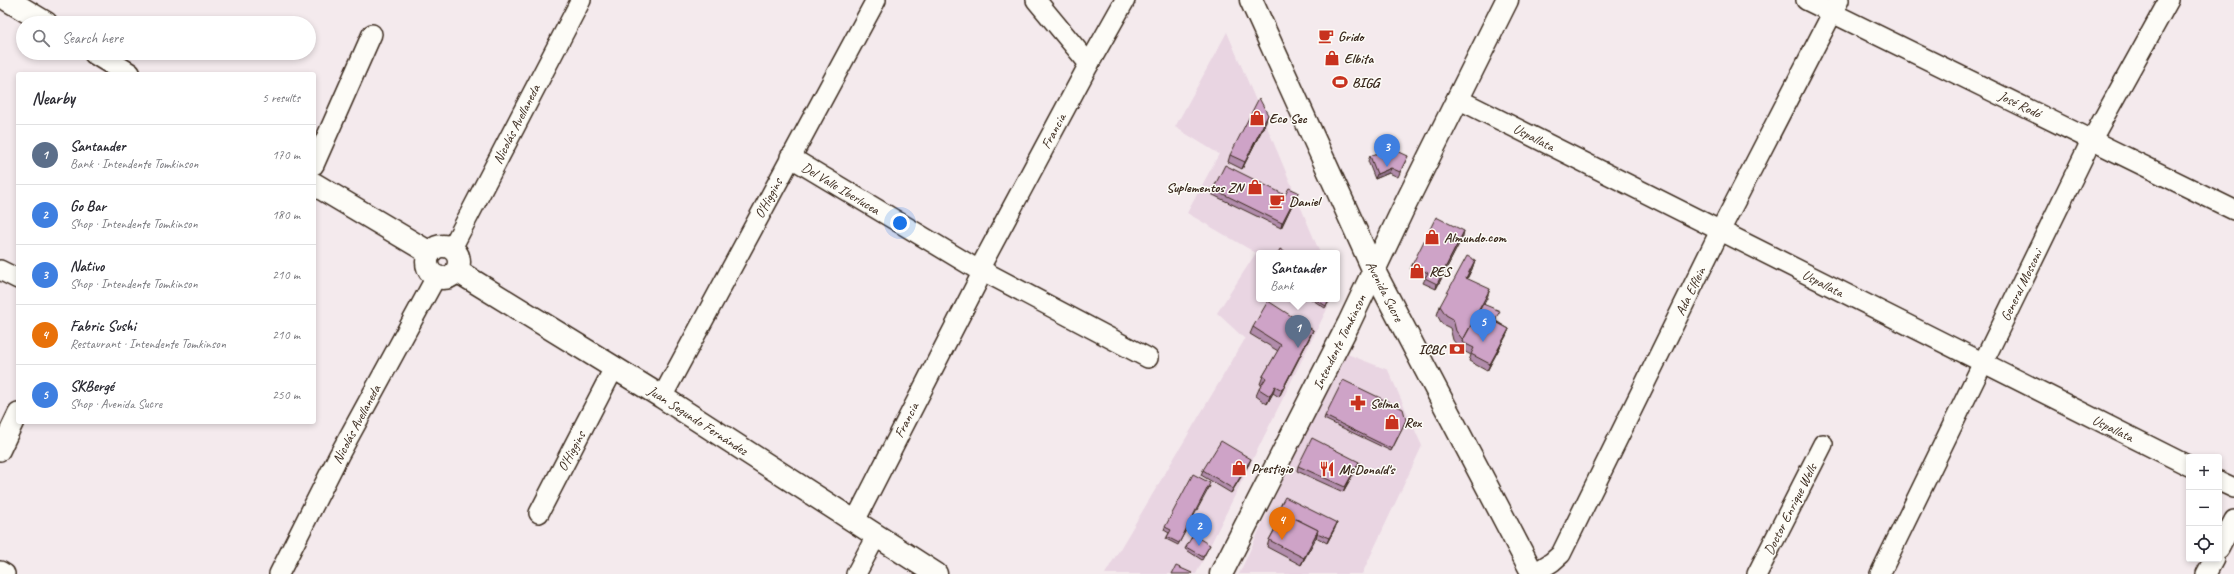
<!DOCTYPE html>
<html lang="en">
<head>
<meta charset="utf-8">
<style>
  :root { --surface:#fff; --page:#f7f7f7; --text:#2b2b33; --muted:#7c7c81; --line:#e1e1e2; --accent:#c8321e }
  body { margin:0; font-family:Caveat,sans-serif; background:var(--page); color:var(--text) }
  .controls { position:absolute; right:12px; bottom:12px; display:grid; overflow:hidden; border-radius:4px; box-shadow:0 2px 6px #0003 }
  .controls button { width:36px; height:36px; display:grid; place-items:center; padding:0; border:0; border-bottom:1px solid var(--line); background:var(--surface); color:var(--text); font:20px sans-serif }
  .you { position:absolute; left:900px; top:223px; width:14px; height:14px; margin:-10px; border:3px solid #fff; border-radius:50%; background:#1a73e8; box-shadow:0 0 0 6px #1a73e833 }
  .badge { display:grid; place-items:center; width:26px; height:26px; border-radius:50%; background:var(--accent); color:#fff; font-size:13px; font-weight:700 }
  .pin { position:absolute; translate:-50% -33px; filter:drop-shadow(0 1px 2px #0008) }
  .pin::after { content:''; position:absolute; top:21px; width:14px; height:12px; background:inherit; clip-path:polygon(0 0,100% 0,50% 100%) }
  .popup { position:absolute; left:1256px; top:250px; width:84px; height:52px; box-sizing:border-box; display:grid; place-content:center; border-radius:4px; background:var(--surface); filter:drop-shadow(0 1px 3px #0005); font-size:13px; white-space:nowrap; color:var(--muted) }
  .popup b { font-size:15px; color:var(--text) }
  .popup::after { content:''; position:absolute; left:50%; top:100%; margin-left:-8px; border:8px solid transparent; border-top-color:var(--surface) }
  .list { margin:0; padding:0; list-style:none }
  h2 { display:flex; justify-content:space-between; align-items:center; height:52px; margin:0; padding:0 16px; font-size:17px }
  h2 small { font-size:13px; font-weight:400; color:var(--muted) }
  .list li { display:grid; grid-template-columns:26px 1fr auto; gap:12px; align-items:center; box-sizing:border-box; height:60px; padding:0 16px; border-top:1px solid var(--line) }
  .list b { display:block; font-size:15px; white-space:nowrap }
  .list p { margin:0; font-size:13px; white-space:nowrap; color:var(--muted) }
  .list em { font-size:13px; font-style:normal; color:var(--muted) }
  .icon { flex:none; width:22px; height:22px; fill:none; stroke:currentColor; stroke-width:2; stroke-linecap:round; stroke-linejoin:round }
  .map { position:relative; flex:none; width:2234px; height:574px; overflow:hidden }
  .search { position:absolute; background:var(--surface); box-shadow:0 2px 6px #0003; left:16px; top:16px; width:300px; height:44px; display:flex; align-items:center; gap:10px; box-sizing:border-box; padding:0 14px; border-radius:22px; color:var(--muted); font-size:15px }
  .panel { position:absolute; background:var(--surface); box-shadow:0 2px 6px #0003; left:16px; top:72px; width:300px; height:352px; border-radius:4px }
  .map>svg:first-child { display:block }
  .built { fill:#e9d5e2 }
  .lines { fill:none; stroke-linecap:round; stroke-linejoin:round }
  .minor-casing { stroke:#3b2a1e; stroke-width:22 }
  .tertiary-casing { stroke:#3b2a1e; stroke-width:25 }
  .secondary-casing { stroke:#3b2a1e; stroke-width:25 }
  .minor { stroke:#fdfcf7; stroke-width:19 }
  .tertiary { stroke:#fdfcf7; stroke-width:22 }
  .secondary { stroke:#fdfcf7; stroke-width:22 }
  .wall { fill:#b18cab; stroke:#3b2a1e }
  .shaded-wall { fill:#90728b; stroke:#3b2a1e }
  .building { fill:#cea3c7; stroke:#3b2a1e }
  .labels { text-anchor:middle; stroke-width:3; stroke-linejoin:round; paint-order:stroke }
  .poi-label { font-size:14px; font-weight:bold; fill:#3b2a1e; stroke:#fdfcf7; text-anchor:start }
  .street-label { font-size:14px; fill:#3b2a1e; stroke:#fdfcf7 }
</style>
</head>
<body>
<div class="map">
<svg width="2234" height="574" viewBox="0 0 2234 574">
  <rect width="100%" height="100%" fill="#f4eaed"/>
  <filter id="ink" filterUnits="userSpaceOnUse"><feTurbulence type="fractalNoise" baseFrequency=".025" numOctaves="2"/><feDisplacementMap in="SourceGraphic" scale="8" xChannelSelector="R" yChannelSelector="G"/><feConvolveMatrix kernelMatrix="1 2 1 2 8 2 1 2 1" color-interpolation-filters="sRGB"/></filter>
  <g filter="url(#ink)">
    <g class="built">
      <polygon points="1227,32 1320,253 1259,253 1259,299 1332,299 1196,574 1105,574 1245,339 1217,313 1256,253 1187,213 1219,154 1175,127"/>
      <polygon points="1342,352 1388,370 1422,446 1362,574 1239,574"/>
    </g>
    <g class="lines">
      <g class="minor-casing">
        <g id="minor">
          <polyline points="1036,0 1089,64"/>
          <polyline points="1806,0 2234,210"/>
          <polyline points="1458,99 2189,466"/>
          <polyline points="790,157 975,268"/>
          <polyline points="314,165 372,34"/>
          <polyline points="452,248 581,0"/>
          <polyline points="982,264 1089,64 1125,0"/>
          <polyline points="0,270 18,279"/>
          <polyline points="987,273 1148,358"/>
          <polyline points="662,397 876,0"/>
          <polyline points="0,451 18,413"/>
          <polyline points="2219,481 2234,488"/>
          <polyline points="539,513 614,368"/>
          <polyline points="855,521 980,277"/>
          <polyline points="2219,549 2234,520"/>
          <polyline points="0,571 5,574"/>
          <polyline points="279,574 339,455 436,277"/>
          <polyline points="856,574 876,536"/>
          <polyline points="1533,574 1552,562 1561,554 1720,231 1839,0"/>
          <polyline points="1757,574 1823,444"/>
          <polyline points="1880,574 2092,139 2169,0"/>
          <polyline points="2206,574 2214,559"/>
        </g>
      </g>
      <g class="tertiary-casing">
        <polyline id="tertiary" points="1221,574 1349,323 1403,209 1507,0"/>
      </g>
      <g class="secondary-casing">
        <g id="secondary">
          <polyline points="8,0 46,23"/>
          <polyline points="1251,0 1374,271 1533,574"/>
          <polyline points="95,53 129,74"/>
          <polyline points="314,184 430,253"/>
          <circle cx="443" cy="262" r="16"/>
          <polyline points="457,271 662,397 936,574"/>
        </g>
      </g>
      <use href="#minor" class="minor"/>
      <use href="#tertiary" class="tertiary"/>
      <use href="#secondary" class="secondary"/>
    </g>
    <g class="wall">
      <polygon points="1266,122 1242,169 1228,162 1230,155"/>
      <polygon points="1370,156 1408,156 1398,177 1389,173 1375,179 1368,161"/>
      <polygon points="1213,189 1285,195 1296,197 1281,228 1211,194"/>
      <polygon points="1463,236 1436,289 1423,283 1426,277 1410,269 1412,265"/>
      <polygon points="1475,260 1472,269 1467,279 1487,298 1484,304 1497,318 1496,321 1509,329 1506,336 1487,371 1469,361 1471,355 1460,349 1453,340 1450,328 1442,324 1437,315 1440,306"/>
      <polygon points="1311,299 1331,299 1325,308"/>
      <polygon points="1253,327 1313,330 1310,337 1279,397 1273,393 1267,404 1256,396 1259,389 1262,385 1260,384 1263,376 1278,351 1250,334"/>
      <polygon points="1325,416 1406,422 1391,451 1324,419"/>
      <polygon points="1359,462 1357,467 1343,492 1297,471 1298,466"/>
      <polygon points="1249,464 1231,493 1201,475 1203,470"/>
      <polygon points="1210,486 1178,545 1166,539 1169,533 1164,530 1165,527"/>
      <polygon points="1277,512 1335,528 1327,543 1316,537 1301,565 1267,547 1269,540 1280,519 1276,517"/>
      <polygon points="1210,545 1202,560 1185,549 1186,547"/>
    </g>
    <g class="shaded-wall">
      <polygon points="1268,115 1266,122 1242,169 1245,162"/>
      <polygon points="1391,168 1389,173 1375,179 1377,174"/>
      <polygon points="1298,192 1296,197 1281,228 1282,223"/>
      <polygon points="1464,231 1463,236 1436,289 1437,284"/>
      <polygon points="1475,260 1472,269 1462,287 1466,278"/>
      <polygon points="1490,289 1487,298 1463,343 1462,342"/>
      <polygon points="1509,329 1506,336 1487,371 1490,364"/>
      <polygon points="1313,330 1310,337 1279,397 1282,390"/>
      <polygon points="1275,386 1273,393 1267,404 1270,396"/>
      <polygon points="1251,459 1249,464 1231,493 1233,489"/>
      <polygon points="1359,462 1357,467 1343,492 1345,487"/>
      <polygon points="1337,523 1335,528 1327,543 1329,538"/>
      <polygon points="1318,530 1316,538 1301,565 1304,558"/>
    </g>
    <g class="building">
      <polygon points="1259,98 1268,115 1245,162 1230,155"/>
      <polygon points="1391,148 1408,156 1400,172 1391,168 1377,174 1370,156"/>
      <polygon points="1225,165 1285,195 1289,188 1298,192 1282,223 1213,189"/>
      <polygon points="1436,217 1464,231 1437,284 1425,278 1428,273 1412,265"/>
      <polygon points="1280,249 1286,253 1278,253"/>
      <polygon points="1467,256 1475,260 1466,278 1490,289 1463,340 1456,331 1453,319 1446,315 1440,306"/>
      <polygon points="1315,299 1330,299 1326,306"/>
      <polygon points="1268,301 1313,330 1282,390 1275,386 1270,396 1259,389 1266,378 1263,376 1281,345 1253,327"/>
      <polygon points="1483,304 1500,311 1494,321 1509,329 1490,364 1471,354 1474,348 1462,342"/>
      <polygon points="1343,380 1403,409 1406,420 1392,449 1325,416"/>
      <polygon points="1312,438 1359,462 1345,487 1298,466"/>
      <polygon points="1221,441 1251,459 1233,489 1203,470"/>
      <polygon points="1193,474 1210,483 1179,543 1167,537 1171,530 1165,527"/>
      <polygon points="1285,497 1337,523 1329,538 1317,533 1318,530 1284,513 1283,515 1277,512"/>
      <polygon points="1284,513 1318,530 1304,558 1269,540"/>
      <polygon points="1193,535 1210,545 1203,557 1186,547"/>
      <polygon points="1176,566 1192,573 1191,574 1172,574"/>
    </g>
  </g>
  <defs>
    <g id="cafe-bare" transform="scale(1.2)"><path d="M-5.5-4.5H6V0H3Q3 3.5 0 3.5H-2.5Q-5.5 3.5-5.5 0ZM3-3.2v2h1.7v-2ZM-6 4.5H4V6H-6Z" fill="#c8321e" stroke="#fdfcf7" stroke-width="2.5" paint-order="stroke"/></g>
    <g id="shop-bare" transform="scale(1.2)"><path d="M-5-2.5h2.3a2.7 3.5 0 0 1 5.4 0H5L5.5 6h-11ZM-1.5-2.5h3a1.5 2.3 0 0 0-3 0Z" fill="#c8321e" stroke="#fdfcf7" stroke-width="2.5" paint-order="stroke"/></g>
    <g id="stadium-bare" transform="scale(1.2)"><path d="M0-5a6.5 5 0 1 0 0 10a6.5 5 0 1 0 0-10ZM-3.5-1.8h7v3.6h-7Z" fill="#c8321e" stroke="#fdfcf7" stroke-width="2.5" paint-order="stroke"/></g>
    <g id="bank-bare" transform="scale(1.2)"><path d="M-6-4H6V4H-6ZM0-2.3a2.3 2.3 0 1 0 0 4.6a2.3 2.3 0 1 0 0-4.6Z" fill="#c8321e" stroke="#fdfcf7" stroke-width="2.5" paint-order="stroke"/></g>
    <g id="pharmacy-bare" transform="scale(1.2)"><path d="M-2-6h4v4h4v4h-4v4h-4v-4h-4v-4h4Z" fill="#c8321e" stroke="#fdfcf7" stroke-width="2.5" paint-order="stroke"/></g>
    <g id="restaurant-bare" transform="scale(1.2)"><path d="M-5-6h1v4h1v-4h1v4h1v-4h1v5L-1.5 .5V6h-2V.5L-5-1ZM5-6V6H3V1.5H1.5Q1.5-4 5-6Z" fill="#c8321e" stroke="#fdfcf7" stroke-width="2.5" paint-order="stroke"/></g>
  </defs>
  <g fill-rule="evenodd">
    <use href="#cafe-bare" x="1326" y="36"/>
    <use href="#shop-bare" x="1332" y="58"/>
    <use href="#stadium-bare" x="1340" y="82"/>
    <use href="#shop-bare" x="1257" y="118"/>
    <use href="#shop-bare" x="1255" y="187"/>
    <use href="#cafe-bare" x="1277" y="201"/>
    <use href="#shop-bare" x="1432" y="237"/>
    <use href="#shop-bare" x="1417" y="271"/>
    <use href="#bank-bare" x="1457" y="349"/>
    <use href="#pharmacy-bare" x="1358" y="403"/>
    <use href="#shop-bare" x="1392" y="422"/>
    <use href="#shop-bare" x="1239" y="468"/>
    <use href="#restaurant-bare" x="1327" y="469"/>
  </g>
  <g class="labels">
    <g class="poi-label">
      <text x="1338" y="41">Grido</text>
      <text x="1344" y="63">Elbita</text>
      <text x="1352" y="87">BIGG</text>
      <text x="1269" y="123">Eco Sec</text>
      <text x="1243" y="192" text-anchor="end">Suplementos ZN</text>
      <text x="1289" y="206">Daniel</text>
      <text x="1444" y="242">Almundo.com</text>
      <text x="1429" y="276">RES</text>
      <text x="1445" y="354" text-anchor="end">ICBC</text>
      <text x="1370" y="408">Selma</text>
      <text x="1404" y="427">Rex</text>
      <text x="1251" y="473">Prestigio</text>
      <text x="1339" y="474">McDonald's</text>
    </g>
    <g class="street-label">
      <text transform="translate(2020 104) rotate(26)" y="5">José Rodó</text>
      <text transform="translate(516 124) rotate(-63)" y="5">Nicolás Avellaneda</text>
      <text transform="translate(1053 131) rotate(-62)" y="5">Francia</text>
      <text transform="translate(1534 137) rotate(27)" y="5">Uspallata</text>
      <text transform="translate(841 188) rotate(31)" y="5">Del Valle Iberlucea</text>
      <text transform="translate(768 198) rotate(-62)" y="5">O'Higgins</text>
      <text transform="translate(1823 283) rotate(27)" y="5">Uspallata</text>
      <text transform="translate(2021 285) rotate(-64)" y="5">General Mosconi</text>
      <text transform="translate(1385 291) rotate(63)" y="5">Avenida Sucre</text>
      <text transform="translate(1690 291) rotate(-64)" y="5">Ada Elflein</text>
      <text transform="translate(1339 342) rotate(-64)" y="5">Intendente Tomkinson</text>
      <text transform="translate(698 420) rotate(33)" y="5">Juan Segundo Fernández</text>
      <text transform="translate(906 420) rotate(-63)" y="5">Francia</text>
      <text transform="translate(356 424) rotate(-62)" y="5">Nicolás Avellaneda</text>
      <text transform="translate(2113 428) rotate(26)" y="5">Uspallata</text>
      <text transform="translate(571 451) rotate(-62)" y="5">O'Higgins</text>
      <text transform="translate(1790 509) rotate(-63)" y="5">Doctor Enrique Wells</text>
    </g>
  </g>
</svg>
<div class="controls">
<button>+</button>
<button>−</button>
<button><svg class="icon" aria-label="locate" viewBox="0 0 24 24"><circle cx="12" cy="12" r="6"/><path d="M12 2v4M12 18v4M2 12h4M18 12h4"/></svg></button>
</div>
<div class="you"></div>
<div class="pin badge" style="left:1298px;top:348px;background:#5c6f8a">1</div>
<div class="popup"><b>Santander</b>Bank</div>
<div class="pin badge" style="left:1199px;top:546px;background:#3f7fe0">2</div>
<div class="pin badge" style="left:1387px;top:167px;background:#3f7fe0">3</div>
<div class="pin badge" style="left:1282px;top:540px;background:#e8710a">4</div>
<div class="pin badge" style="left:1483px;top:342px;background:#3f7fe0">5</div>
<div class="search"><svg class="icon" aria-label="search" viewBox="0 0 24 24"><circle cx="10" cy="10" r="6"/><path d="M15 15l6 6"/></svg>Search here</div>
<section class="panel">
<h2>Nearby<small>5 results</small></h2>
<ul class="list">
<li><span class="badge" style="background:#5c6f8a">1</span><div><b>Santander</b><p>Bank · Intendente Tomkinson</p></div><em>170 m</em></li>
<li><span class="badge" style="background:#3f7fe0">2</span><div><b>Go Bar</b><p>Shop · Intendente Tomkinson</p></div><em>180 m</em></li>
<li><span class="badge" style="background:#3f7fe0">3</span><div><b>Nativo</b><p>Shop · Intendente Tomkinson</p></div><em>210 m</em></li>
<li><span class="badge" style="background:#e8710a">4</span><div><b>Fabric Sushi</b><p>Restaurant · Intendente Tomkinson</p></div><em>210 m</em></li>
<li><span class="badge" style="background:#3f7fe0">5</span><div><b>SKBergé</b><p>Shop · Avenida Sucre</p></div><em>250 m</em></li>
</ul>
</section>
</div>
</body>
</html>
